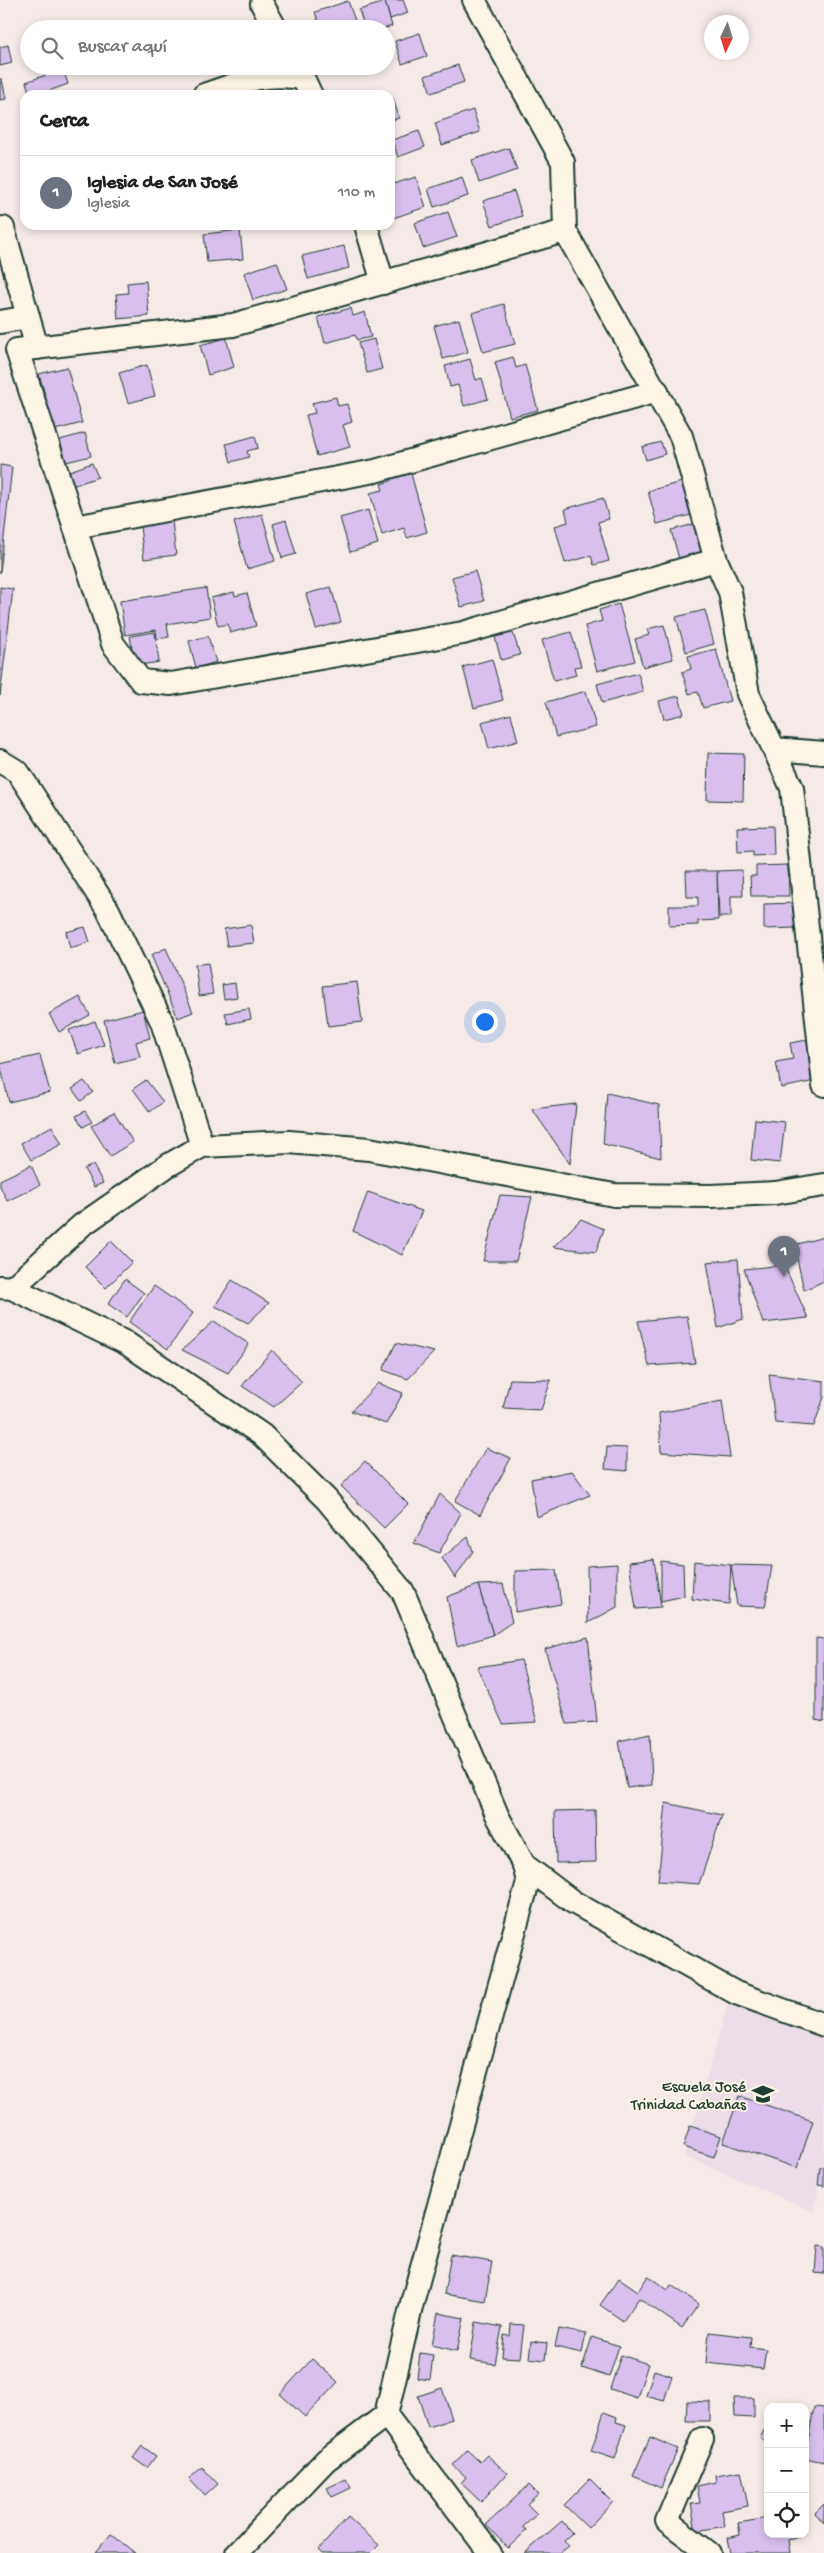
<!DOCTYPE html>
<html lang="es">
<head>
<meta charset="utf-8">
<style>
  :root { --surface:#fff; --page:#f6f6f6; --text:#222; --muted:#767676; --line:#e0e0e0; --accent:#1f3d34 }
  body { margin:0; font-family:"Gochi Hand",sans-serif; background:var(--page); color:var(--text) }
  .controls { position:absolute; right:15px; bottom:15px; display:grid; overflow:hidden; border-radius:10px; box-shadow:0 2px 8px #0003 }
  .controls button { width:45px; height:45px; display:grid; place-items:center; padding:0; border:0; border-bottom:1px solid var(--line); background:var(--surface); color:var(--text); font:25px sans-serif }
  .compass { position:absolute; left:704px; top:15px; width:45px; height:45px; border-radius:50%; background:var(--surface); box-shadow:0 2px 8px #0003; rotate:184deg }
  .you { position:absolute; left:484px; top:1021px; width:18px; height:18px; margin:-12px; border:4px solid #fff; border-radius:50%; background:#1a73e8; box-shadow:0 0 0 8px #1a73e833 }
  .badge { display:grid; place-items:center; width:32px; height:32px; border-radius:50%; background:var(--accent); color:#fff; font-size:16px; font-weight:700 }
  .pin { position:absolute; translate:-50% -41px; filter:drop-shadow(0 1px 2px #0008) }
  .pin::after { content:''; position:absolute; top:26px; width:18px; height:15px; background:inherit; clip-path:polygon(0 0,100% 0,50% 100%) }
  .list { margin:0; padding:0; list-style:none }
  h2 { display:flex; justify-content:space-between; align-items:center; height:65px; margin:0; padding:0 20px; font-size:21px }
  h2 small { font-size:16px; font-weight:400; color:var(--muted) }
  .list li { display:grid; grid-template-columns:32px 1fr auto; gap:15px; align-items:center; box-sizing:border-box; height:75px; padding:0 20px; border-top:1px solid var(--line) }
  .list b { display:block; font-size:19px; white-space:nowrap }
  .list p { margin:0; font-size:16px; white-space:nowrap; color:var(--muted) }
  .list em { font-size:16px; font-style:normal; color:var(--muted) }
  .icon { flex:none; width:28px; height:28px; fill:none; stroke:currentColor; stroke-width:2; stroke-linecap:round; stroke-linejoin:round }
  .map { position:relative; flex:none; width:824px; height:2553px; overflow:hidden }
  .search { position:absolute; background:var(--surface); box-shadow:0 2px 8px #0003; left:20px; top:20px; width:375px; height:55px; display:flex; align-items:center; gap:12px; box-sizing:border-box; padding:0 18px; border-radius:28px; color:var(--muted); font-size:19px }
  .panel { position:absolute; background:var(--surface); box-shadow:0 2px 8px #0003; left:20px; top:90px; width:375px; height:140px; border-radius:15px }
  .map>svg:first-child { display:block }
  .built { fill:#ecdde9 }
  .building { fill:#d8bfee; stroke:#1f3d34 }
  .lines { fill:none; stroke-linecap:round; stroke-linejoin:round }
  .minor-casing { stroke:#1f3d34; stroke-width:26 }
  .minor { stroke:#fcf5e5; stroke-width:22 }
  .labels { text-anchor:middle; stroke-width:4; stroke-linejoin:round; paint-order:stroke }
  .poi-label { font-size:16px; fill:#1f3d34; stroke:#fcf5e5; text-anchor:end }
</style>
</head>
<body>
<div class="map">
<svg width="824" height="2553" viewBox="0 0 824 2553">
  <rect width="100%" height="100%" fill="#f5eae7"/>
  <filter id="ink" filterUnits="userSpaceOnUse"><feTurbulence type="fractalNoise" baseFrequency=".02" numOctaves="2"/><feDisplacementMap in="SourceGraphic" scale="10" xChannelSelector="R" yChannelSelector="G"/><feConvolveMatrix kernelMatrix="1 2 1 2 8 2 1 2 1" color-interpolation-filters="sRGB"/></filter>
  <g filter="url(#ink)">
    <polygon class="built" points="729,2000 824,2032 824,2169 813,2211 684,2156"/>
    <g class="building">
      <polygon points="390,0 403,0 408,13 390,19 385,2"/>
      <polygon points="348,1 358,29 321,29 315,12"/>
      <polygon points="385,2 392,26 383,29 365,29 359,10"/>
      <polygon points="81,22 84,29 65,29"/>
      <polygon points="420,33 427,56 402,64 395,41"/>
      <polygon points="8,45 12,63 0,66 0,47"/>
      <polygon points="458,65 464,82 431,93 425,76"/>
      <polygon points="63,69 68,84 38,95 30,95 26,82"/>
      <polygon points="0,79 2,79 6,99 0,100"/>
      <polygon points="393,98 399,118 390,121 390,99"/>
      <polygon points="473,110 480,132 442,145 435,123"/>
      <polygon points="419,131 425,147 398,157 392,140"/>
      <polygon points="509,148 517,170 479,183 472,160"/>
      <polygon points="416,177 426,207 393,218 390,208 390,185"/>
      <polygon points="462,177 468,196 434,207 428,189"/>
      <polygon points="514,191 522,216 492,226 483,201"/>
      <polygon points="448,212 457,237 423,248 415,223"/>
      <polygon points="240,230 243,259 207,262 204,234"/>
      <polygon points="344,246 349,268 308,279 302,256"/>
      <polygon points="277,262 287,289 253,300 244,273"/>
      <polygon points="146,281 149,316 118,319 116,294 128,293 127,283"/>
      <polygon points="504,304 515,344 483,352 472,313"/>
      <polygon points="351,308 353,316 365,312 371,337 357,340 355,335 325,343 318,317"/>
      <polygon points="459,319 468,352 443,359 434,326"/>
      <polygon points="226,338 234,367 208,375 200,345"/>
      <polygon points="374,339 382,369 367,373 358,343"/>
      <polygon points="513,357 516,368 525,365 538,410 510,417 495,362"/>
      <polygon points="470,359 476,380 482,378 488,399 464,406 458,385 450,387 445,366"/>
      <polygon points="147,365 155,396 128,403 119,373"/>
      <polygon points="67,367 82,423 55,430 39,374"/>
      <polygon points="336,397 338,406 347,404 352,422 343,425 350,447 317,456 306,415 315,413 312,403"/>
      <polygon points="85,433 91,456 66,462 60,440"/>
      <polygon points="255,436 258,448 247,451 249,457 231,462 226,444"/>
      <polygon points="661,442 665,454 646,460 642,447"/>
      <polygon points="92,463 98,477 72,486 67,472"/>
      <polygon points="0,465 12,467 0,573"/>
      <polygon points="410,470 427,532 407,538 404,528 382,535 370,493 383,490 381,484 391,481 390,476"/>
      <polygon points="682,482 691,515 657,524 648,491"/>
      <polygon points="603,498 609,519 598,522 609,561 594,565 591,556 565,563 555,526 568,522 565,509"/>
      <polygon points="368,510 378,544 350,552 340,518"/>
      <polygon points="262,514 275,561 247,569 234,522"/>
      <polygon points="286,520 296,554 282,558 273,524"/>
      <polygon points="172,521 176,555 144,559 140,526"/>
      <polygon points="695,524 703,552 679,559 671,530"/>
      <polygon points="475,571 484,601 461,607 452,577"/>
      <polygon points="0,587 13,589 0,696"/>
      <polygon points="331,587 341,622 316,629 306,594"/>
      <polygon points="206,588 210,617 167,624 169,637 157,639 156,630 125,635 120,601"/>
      <polygon points="234,592 235,596 247,593 256,626 230,633 228,624 218,626 211,598"/>
      <polygon points="619,604 635,661 597,671 585,626 602,621 599,610"/>
      <polygon points="705,610 714,644 686,652 676,617"/>
      <polygon points="664,625 673,659 643,667 635,639 649,635 647,629"/>
      <polygon points="155,632 159,662 135,666 130,636"/>
      <polygon points="571,632 581,666 574,667 576,675 554,681 542,640"/>
      <polygon points="513,633 520,655 501,660 495,637"/>
      <polygon points="208,636 216,662 196,668 189,641"/>
      <polygon points="716,649 730,701 703,708 698,692 689,694 682,672 691,669 688,656"/>
      <polygon points="492,659 503,700 474,708 463,667"/>
      <polygon points="638,673 643,692 602,703 597,684"/>
      <polygon points="586,691 596,727 556,737 546,702"/>
      <polygon points="679,696 684,714 664,719 659,701"/>
      <polygon points="511,714 518,741 489,749 482,722"/>
      <polygon points="708,753 744,754 743,801 707,800"/>
      <polygon points="773,826 774,855 753,856 753,851 738,852 737,827"/>
      <polygon points="788,865 789,896 751,896 750,876 756,876 756,866"/>
      <polygon points="742,870 743,896 731,896 731,917 719,917 717,871"/>
      <polygon points="686,871 717,871 718,920 698,921 698,925 669,926 669,906 698,906 698,897 687,897"/>
      <polygon points="796,903 796,928 764,929 764,904"/>
      <polygon points="251,925 254,943 227,946 224,929"/>
      <polygon points="85,927 90,942 70,948 66,932"/>
      <polygon points="166,948 193,1012 178,1018 151,955"/>
      <polygon points="208,963 213,994 199,996 195,965"/>
      <polygon points="357,982 362,1022 328,1026 323,986"/>
      <polygon points="235,983 237,997 224,999 222,985"/>
      <polygon points="80,997 90,1015 59,1032 49,1014"/>
      <polygon points="249,1009 251,1019 228,1024 225,1013"/>
      <polygon points="143,1010 150,1038 136,1042 140,1057 115,1063 104,1020"/>
      <polygon points="95,1021 104,1045 78,1054 69,1030"/>
      <polygon points="807,1040 815,1081 781,1088 776,1062 793,1059 790,1043"/>
      <polygon points="40,1055 50,1092 9,1102 0,1064"/>
      <polygon points="146,1080 163,1102 150,1112 133,1089"/>
      <polygon points="84,1081 93,1092 81,1101 72,1089"/>
      <polygon points="607,1093 659,1105 661,1158 603,1144"/>
      <polygon points="576,1104 570,1164 532,1109"/>
      <polygon points="85,1111 92,1122 83,1127 76,1116"/>
      <polygon points="114,1112 133,1142 110,1156 91,1126"/>
      <polygon points="755,1119 785,1122 780,1163 751,1160"/>
      <polygon points="52,1126 62,1144 31,1160 21,1143"/>
      <polygon points="31,1165 40,1185 7,1201 0,1186 0,1180"/>
      <polygon points="93,1165 103,1183 94,1187 84,1169"/>
      <polygon points="368,1192 422,1211 402,1255 353,1231"/>
      <polygon points="500,1195 532,1197 516,1261 483,1261"/>
      <polygon points="581,1219 604,1229 596,1252 553,1247"/>
      <polygon points="824,1237 824,1281 804,1290 794,1245"/>
      <polygon points="111,1241 132,1262 106,1288 85,1267"/>
      <polygon points="738,1259 743,1319 718,1328 707,1262"/>
      <polygon points="784,1265 808,1318 763,1323 744,1269"/>
      <polygon points="125,1279 144,1293 127,1317 108,1304"/>
      <polygon points="232,1280 269,1303 248,1323 215,1306"/>
      <polygon points="154,1286 193,1313 168,1349 129,1322"/>
      <polygon points="687,1316 695,1363 649,1366 638,1321"/>
      <polygon points="214,1321 249,1344 228,1373 182,1350"/>
      <polygon points="396,1343 434,1352 408,1379 383,1370"/>
      <polygon points="272,1350 302,1382 274,1407 242,1386"/>
      <polygon points="769,1374 824,1381 824,1397 814,1426 775,1423"/>
      <polygon points="510,1379 551,1380 541,1410 503,1408"/>
      <polygon points="378,1383 403,1393 386,1424 351,1411"/>
      <polygon points="722,1401 730,1457 661,1452 659,1413"/>
      <polygon points="607,1447 627,1448 627,1471 605,1469"/>
      <polygon points="486,1448 511,1458 480,1515 455,1501"/>
      <polygon points="365,1461 408,1504 384,1528 341,1486"/>
      <polygon points="572,1471 590,1495 537,1517 531,1479"/>
      <polygon points="440,1494 461,1513 439,1553 414,1543"/>
      <polygon points="468,1537 473,1551 455,1578 442,1558"/>
      <polygon points="654,1559 661,1607 636,1609 629,1562"/>
      <polygon points="661,1561 683,1564 684,1596 661,1601"/>
      <polygon points="694,1561 731,1565 729,1604 692,1599"/>
      <polygon points="617,1564 617,1607 588,1623 587,1566"/>
      <polygon points="731,1565 772,1566 765,1607 737,1606"/>
      <polygon points="556,1570 561,1604 515,1612 515,1571"/>
      <polygon points="503,1584 512,1622 493,1635 478,1585"/>
      <polygon points="478,1585 493,1635 457,1646 447,1597"/>
      <polygon points="588,1637 597,1722 567,1724 545,1649"/>
      <polygon points="816,1638 824,1639 824,1722 816,1720"/>
      <polygon points="521,1660 537,1722 503,1724 477,1667"/>
      <polygon points="650,1734 652,1785 627,1788 619,1741"/>
      <polygon points="666,1803 722,1815 699,1884 658,1881"/>
      <polygon points="595,1810 596,1862 556,1863 555,1811"/>
      <polygon points="739,2096 813,2121 797,2168 723,2143"/>
      <polygon points="690,2126 721,2136 714,2157 683,2147"/>
      <polygon points="820,2167 824,2167 824,2186 818,2185"/>
      <polygon points="817,2246 824,2247 824,2274 815,2273"/>
      <polygon points="451,2255 492,2262 485,2301 444,2294"/>
      <polygon points="648,2276 668,2290 671,2285 699,2304 682,2328 639,2298 623,2321 600,2305 619,2278 638,2291"/>
      <polygon points="438,2313 464,2318 457,2351 432,2345"/>
      <polygon points="476,2322 502,2327 495,2364 470,2360"/>
      <polygon points="511,2324 524,2325 520,2358 502,2357 504,2335 510,2336"/>
      <polygon points="559,2329 586,2334 582,2353 555,2347"/>
      <polygon points="709,2332 751,2337 750,2347 766,2349 763,2369 706,2363"/>
      <polygon points="592,2337 619,2346 609,2377 582,2368"/>
      <polygon points="531,2341 547,2343 545,2360 529,2358"/>
      <polygon points="420,2353 433,2355 430,2380 417,2378"/>
      <polygon points="621,2355 648,2364 637,2398 610,2389"/>
      <polygon points="312,2359 338,2382 305,2417 280,2394"/>
      <polygon points="654,2370 672,2376 664,2401 646,2396"/>
      <polygon points="442,2388 452,2419 428,2427 418,2396"/>
      <polygon points="734,2398 754,2398 754,2418 735,2417"/>
      <polygon points="687,2401 710,2402 710,2421 686,2421"/>
      <polygon points="814,2407 824,2408 824,2462 805,2458"/>
      <polygon points="604,2412 617,2417 616,2422 626,2425 615,2459 591,2451"/>
      <polygon points="768,2423 768,2442 760,2438"/>
      <polygon points="650,2437 678,2449 661,2488 633,2476"/>
      <polygon points="142,2446 156,2456 147,2468 133,2458"/>
      <polygon points="467,2450 480,2462 487,2455 507,2473 481,2502 461,2483 466,2477 453,2465"/>
      <polygon points="202,2467 218,2484 205,2496 189,2479"/>
      <polygon points="741,2471 748,2506 722,2511 725,2526 696,2531 691,2504 700,2503 697,2486 716,2482 715,2475"/>
      <polygon points="346,2479 351,2488 332,2497 327,2488"/>
      <polygon points="590,2479 613,2502 588,2528 564,2505"/>
      <polygon points="529,2485 538,2494 527,2504 537,2514 523,2527 526,2531 508,2548 486,2525"/>
      <polygon points="824,2504 824,2523 815,2513"/>
      <polygon points="348,2517 379,2545 371,2553 323,2553 319,2549"/>
      <polygon points="768,2518 768,2534 799,2534 799,2537 788,2540 790,2553 730,2553 727,2538 740,2535 738,2523"/>
      <polygon points="562,2521 572,2533 564,2540 569,2546 560,2553 525,2553"/>
      <polygon points="111,2534 135,2553 95,2553"/>
    </g>
    <g class="lines">
      <g class="minor-casing">
        <g id="minor">
          <polyline points="474,0 563,162 565,231 681,436 716,560 730,592 748,694 774,749 824,753"/>
          <polyline points="262,4 276,29"/>
          <path d="M204,95C243,82 261,72 303,78L311,95"/>
          <polyline points="366,225 383,283"/>
          <polyline points="3,228 37,348"/>
          <polyline points="565,231 233,325 17,350 113,644 141,681 171,684 463,633 716,560"/>
          <polyline points="0,322 28,317"/>
          <polyline points="75,527 375,471 657,391"/>
          <polyline points="774,749 792,788 824,1085"/>
          <polyline points="0,761 18,772 108,910 162,1022 202,1146"/>
          <polyline points="0,1287 12,1288 126,1343 262,1435 327,1500 403,1592 498,1817 524,1865 528,1882 412,2303 386,2415 326,2460 237,2553"/>
          <polyline points="12,1288 82,1225 167,1166 202,1146 289,1142 369,1149 614,1195 711,1196 775,1193 824,1185"/>
          <polyline points="524,1865 573,1902 736,1993 824,2025"/>
          <polyline points="386,2415 490,2553"/>
          <polyline points="702,2439 667,2521 709,2553"/>
        </g>
      </g>
      <use href="#minor" class="minor"/>
    </g>
  </g>
  <defs>
    <g id="school-bare" transform="scale(1.725)"><path d="M0-5L7-2L0 1L-7-2ZM-4 1L0 2.5L4 1V4Q0 6-4 4Z" fill="#1f3d34" stroke="#fcf5e5" stroke-width="2.5" paint-order="stroke"/></g>
  </defs>
  <g fill-rule="evenodd">
    <use href="#school-bare" x="763" y="2094"/>
  </g>
  <g class="labels">
    <g class="poi-label">
      <text x="746" y="2091">Escuela José<tspan x="746" dy="18">Trinidad Cabañas</tspan></text>
    </g>
  </g>
</svg>
<div class="controls">
<button>+</button>
<button>−</button>
<button><svg class="icon" aria-label="locate" viewBox="0 0 24 24"><circle cx="12" cy="12" r="6"/><path d="M12 2v4M12 18v4M2 12h4M18 12h4"/></svg></button>
</div>
<svg class="compass" viewBox="-18 -18 36 36"><path d="M0-13l5 13h-10z" fill="#e53935"/><path d="M0 13l5-13h-10z" fill="#767676"/></svg>
<div class="you"></div>
<div class="pin badge" style="left:784px;top:1277px;background:#6b7280">1</div>
<div class="search"><svg class="icon" aria-label="search" viewBox="0 0 24 24"><circle cx="10" cy="10" r="6"/><path d="M15 15l6 6"/></svg>Buscar aquí</div>
<section class="panel">
<h2>Cerca<small></small></h2>
<ul class="list">
<li><span class="badge" style="background:#6b7280">1</span><div><b>Iglesia de San José</b><p>Iglesia</p></div><em>110 m</em></li>
</ul>
</section>
</div>
</body>
</html>
